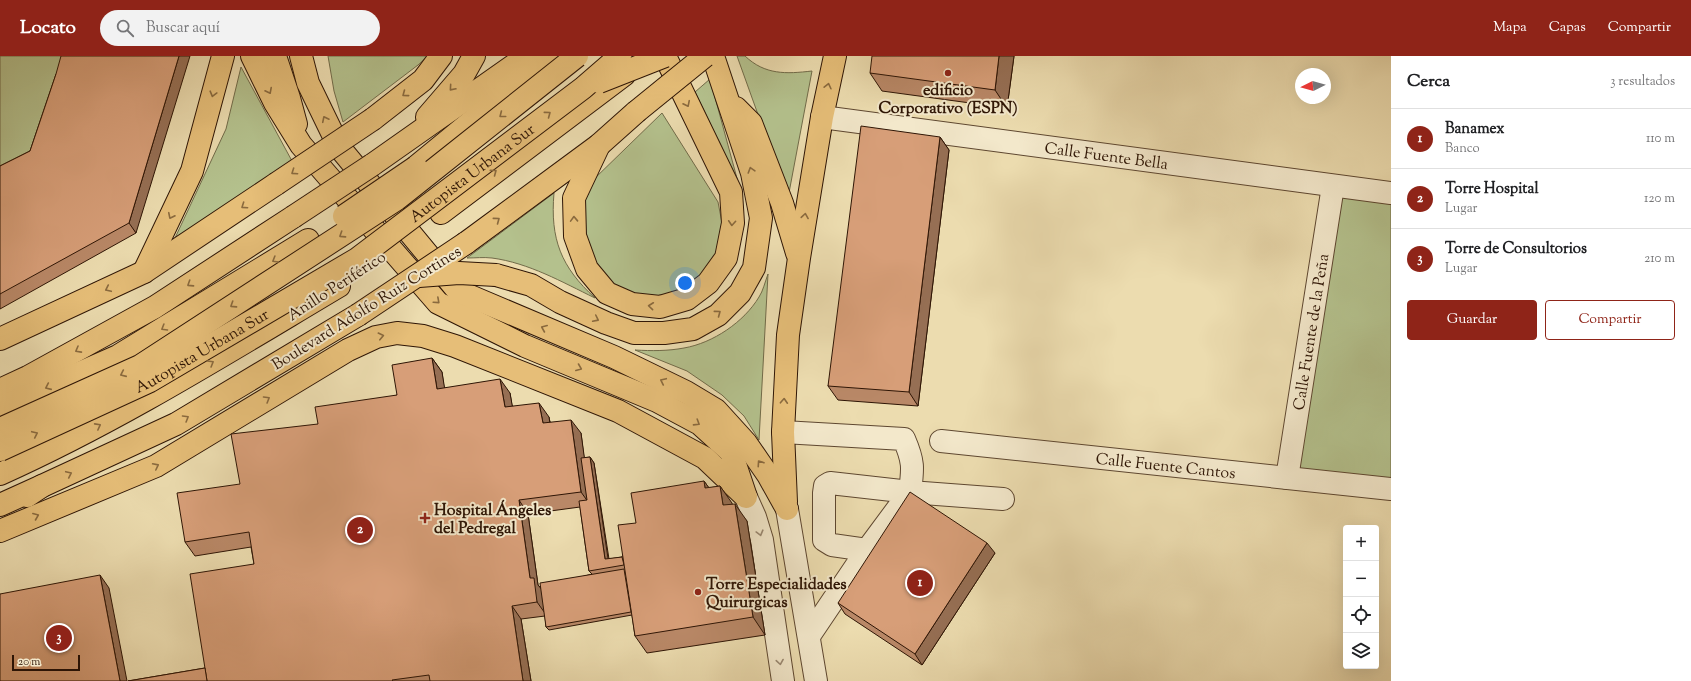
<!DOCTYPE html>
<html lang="es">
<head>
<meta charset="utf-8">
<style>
  :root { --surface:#fff; --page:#f2f2f2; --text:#202124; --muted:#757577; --line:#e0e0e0; --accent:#8f2418 }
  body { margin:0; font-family:"Sorts Mill Goudy",serif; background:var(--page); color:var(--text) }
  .controls { position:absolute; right:12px; bottom:12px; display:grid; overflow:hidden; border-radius:4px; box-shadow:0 4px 16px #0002 }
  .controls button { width:36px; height:36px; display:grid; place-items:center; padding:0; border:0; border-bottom:1px solid var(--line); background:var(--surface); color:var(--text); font:20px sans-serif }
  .compass { position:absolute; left:1295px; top:12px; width:36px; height:36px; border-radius:50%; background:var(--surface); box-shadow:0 4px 16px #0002; rotate:265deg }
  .scale { position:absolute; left:12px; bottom:10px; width:68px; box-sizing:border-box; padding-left:4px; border:2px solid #2e1505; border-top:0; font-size:11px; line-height:14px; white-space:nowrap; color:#2e1505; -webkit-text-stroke:3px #f3e8cb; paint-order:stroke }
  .you { position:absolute; left:685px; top:227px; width:14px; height:14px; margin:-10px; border:3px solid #fff; border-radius:50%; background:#1a73e8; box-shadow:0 0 0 6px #1a73e833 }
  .badge { display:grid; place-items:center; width:26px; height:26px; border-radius:50%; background:var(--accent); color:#fff; font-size:13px; font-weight:700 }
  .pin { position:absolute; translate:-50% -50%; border:2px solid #fff; box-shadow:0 1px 4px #0006 }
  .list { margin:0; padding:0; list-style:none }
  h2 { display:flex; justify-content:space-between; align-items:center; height:52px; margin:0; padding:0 16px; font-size:17px }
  h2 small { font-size:13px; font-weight:400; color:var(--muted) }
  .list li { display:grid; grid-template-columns:26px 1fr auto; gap:12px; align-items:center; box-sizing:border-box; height:60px; padding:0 16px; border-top:1px solid var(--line) }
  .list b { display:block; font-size:15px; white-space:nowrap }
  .list p { margin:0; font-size:13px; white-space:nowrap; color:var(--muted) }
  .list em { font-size:13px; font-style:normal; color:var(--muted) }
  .actions { display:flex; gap:8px; padding:12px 16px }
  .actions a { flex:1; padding:9px 0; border:1px solid var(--accent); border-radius:4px; text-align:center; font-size:14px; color:var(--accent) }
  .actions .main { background:var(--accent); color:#fff }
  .icon { flex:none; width:22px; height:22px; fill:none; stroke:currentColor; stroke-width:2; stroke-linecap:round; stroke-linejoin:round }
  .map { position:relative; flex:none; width:1391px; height:625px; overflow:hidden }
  header { display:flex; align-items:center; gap:24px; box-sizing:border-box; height:56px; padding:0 20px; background:var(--accent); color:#fff }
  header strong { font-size:19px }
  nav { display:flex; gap:22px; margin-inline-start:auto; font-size:14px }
  .search { width:280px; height:36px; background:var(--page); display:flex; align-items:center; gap:10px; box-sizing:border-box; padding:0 14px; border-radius:22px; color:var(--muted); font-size:15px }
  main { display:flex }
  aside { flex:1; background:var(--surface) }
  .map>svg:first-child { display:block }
  .green { fill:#b4c18d; stroke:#716b49 }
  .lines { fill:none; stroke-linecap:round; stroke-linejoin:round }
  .minor-casing { stroke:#5e4730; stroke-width:24 }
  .major-casing { stroke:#2e1505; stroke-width:24 }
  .highway-casing { stroke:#2e1505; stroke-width:24 }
  .minor { stroke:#f3e8cb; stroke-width:22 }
  .major { stroke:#e6be78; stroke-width:22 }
  .highway { stroke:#e6be78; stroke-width:22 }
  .major-bridge-casing { stroke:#2e1505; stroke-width:24; stroke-linecap:butt }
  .highway-bridge-casing { stroke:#2e1505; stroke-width:24; stroke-linecap:butt }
  .major-bridge { stroke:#e6be78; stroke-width:22 }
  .highway-bridge { stroke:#e6be78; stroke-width:22 }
  .wall { fill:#b98867; stroke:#2e1505; fill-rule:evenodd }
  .shaded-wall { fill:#966f54; stroke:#2e1505 }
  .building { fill:#d79e78; stroke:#2e1505 }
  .oneway { stroke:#8a6a3e }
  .oneway2 { stroke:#9a8972 }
  .poi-dot { fill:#8f2418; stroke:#f3e8cb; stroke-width:1.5 }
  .labels { text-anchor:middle; stroke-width:4; stroke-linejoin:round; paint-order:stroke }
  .poi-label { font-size:16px; font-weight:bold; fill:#2e1505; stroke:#f3e8cb; text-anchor:start }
  .street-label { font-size:16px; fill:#2e1505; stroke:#f3e8cb }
</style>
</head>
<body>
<header>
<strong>Locato</strong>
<div class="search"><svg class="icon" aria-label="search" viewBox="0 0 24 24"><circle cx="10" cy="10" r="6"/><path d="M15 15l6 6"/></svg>Buscar aquí</div>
<nav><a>Mapa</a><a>Capas</a><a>Compartir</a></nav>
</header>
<main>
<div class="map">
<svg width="1391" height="625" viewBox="0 0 1391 625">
  <rect width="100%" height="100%" fill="#ecdcaf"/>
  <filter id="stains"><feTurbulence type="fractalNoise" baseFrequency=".005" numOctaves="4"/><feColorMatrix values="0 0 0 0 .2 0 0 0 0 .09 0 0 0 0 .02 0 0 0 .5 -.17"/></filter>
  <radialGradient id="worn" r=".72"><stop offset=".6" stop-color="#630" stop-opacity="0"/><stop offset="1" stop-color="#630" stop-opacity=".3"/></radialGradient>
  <g class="green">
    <polygon points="0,0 72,0 38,106 0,124"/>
    <polygon points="328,0 428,0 418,9 343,66 334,35"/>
    <path d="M737,0H745C765,19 786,18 812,15L788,142Z"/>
    <polygon points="241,11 292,105 175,182 226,73"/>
    <polygon points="710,23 738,126 695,36"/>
    <polygon points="662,57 718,146 722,167 720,188 711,207 697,224 680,235 658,240 635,238 614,229 586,195 583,148 591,126"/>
    <path d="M554,137C550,183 561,211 595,242C562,226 529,207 492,202C484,201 475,202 467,202Z"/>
    <polygon points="1339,138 1391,144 1391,424 1298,413"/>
    <path d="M768,218L759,384L744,360L722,339L687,315L635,294C652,295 668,295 684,292C713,287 744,266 759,241C763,235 765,226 768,218Z"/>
  </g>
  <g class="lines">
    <g class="minor-casing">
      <g id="minor">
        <path id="s1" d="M822,61L1391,137"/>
        <path d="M783,376L904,383C914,406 913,412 910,436L1003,443"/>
        <path id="s2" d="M941,385L1391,433"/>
        <path id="s3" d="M1287,422L1333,130"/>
        <polyline points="746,441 755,461 762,484 783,625"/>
        <polyline points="787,453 816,625"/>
        <polyline points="809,580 867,494 910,436 830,427 825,430 824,437 824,484 832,489 867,494"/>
      </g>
    </g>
    <g class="major-casing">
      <g id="major">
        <polyline points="252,0 275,47 301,89 438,247 525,290 657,345 700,368 731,396 745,438"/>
        <polyline points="275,0 289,42 296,68"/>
        <polyline points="301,0 308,27 339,91 458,235 614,301 686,336 716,354 746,387 768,419 787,453"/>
        <polyline points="736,52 751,67 782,147 797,197"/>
        <polyline points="427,61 464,18 474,0"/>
        <polyline points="373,63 423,24 441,0"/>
        <polyline points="599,89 574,142 575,180 587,213 607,237 632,248 660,251 687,243 708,227 726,202 733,167 731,136 665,0"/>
        <polyline points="372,109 527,0"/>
        <polyline points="466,187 599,89 636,56"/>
        <polyline points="144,216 192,115 223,0"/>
        <polyline points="496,219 531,229 560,246 606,267 634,277 664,277 693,273 718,259 740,237 754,212 761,162 752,117 713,0"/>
        <polyline points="0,283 144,216 276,128"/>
        <polyline points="0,334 28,321 155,251 293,161"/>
        <polyline points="27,440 42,430 176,368 358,259"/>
        <polyline points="786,446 783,376 788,279 799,202 822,61 835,0"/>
        <polyline points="0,475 156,410 348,294 376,281 397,277 423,280 455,290 618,355 705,402 746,441"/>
      </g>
    </g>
    <g class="highway-casing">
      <g id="highway">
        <polyline points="417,110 551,0"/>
        <polyline points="441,157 624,19"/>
        <polyline points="0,352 118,300 308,184"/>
        <path d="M0,418C118,365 228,296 339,230"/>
        <polyline points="0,449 42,430"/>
      </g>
    </g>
    <use href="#minor" class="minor"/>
    <use href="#major" class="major"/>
    <use href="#highway" class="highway"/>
    <g class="major-bridge-casing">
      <g id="major-bridge">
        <polyline points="636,56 705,0"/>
        <polyline points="276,128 373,63"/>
        <polyline points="293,161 372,109"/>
        <polyline points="419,220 459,217 496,219"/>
        <polyline points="358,259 466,187"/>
      </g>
    </g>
    <g class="highway-bridge-casing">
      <g id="highway-bridge">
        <polyline points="599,26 665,0"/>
        <polyline points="344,160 416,111"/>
        <polyline points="0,373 140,310 397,143 577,0"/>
        <path id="s4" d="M0,394L150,325L357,203L583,32L620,0"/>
      </g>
    </g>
    <use href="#major-bridge" class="major-bridge"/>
    <use href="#highway-bridge" class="highway-bridge"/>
  </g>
  <g class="wall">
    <polygon points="1014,0 1007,52 882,35 870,17"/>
    <polygon points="56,18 136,177 0,253 0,110 30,95"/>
    <polygon points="940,81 949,94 918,350 838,344 828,330"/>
    <path d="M432,302L442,316L444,332L510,337L512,350L549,361L550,366L581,377L584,402L590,401L594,407L609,503L622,501L636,467L704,425L709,432L720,430L732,448L747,465L765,579L647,597L635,580L632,559L549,574L546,571L545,560L521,563L531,625H128L205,612L254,508L251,491L195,500L185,486L240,428L318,368L397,339ZM580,451L589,515L592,518L541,532L538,529L528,458Z"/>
    <polygon points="995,497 922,609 845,558 838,547"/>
  </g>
  <g class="shaded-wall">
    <polygon points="179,0 190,0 136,177 129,167"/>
    <polygon points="999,0 1014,0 1007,52 995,34"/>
    <polygon points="940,81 949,94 918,350 909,336"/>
    <polygon points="432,302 442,316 447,347 437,333"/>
    <polygon points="500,323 510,337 515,365 505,351"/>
    <polygon points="539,347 549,361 552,381 543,367"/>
    <polygon points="571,364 581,377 591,450 581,436"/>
    <polygon points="590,401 594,407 609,509 605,503"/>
    <polygon points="704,425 717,443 705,432"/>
    <polygon points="720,430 732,447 735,467 723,449"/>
    <polygon points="519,444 528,458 538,529 543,535 547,560 537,546 530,522"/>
    <polygon points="735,448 747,465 765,579 753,561"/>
    <polygon points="987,487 995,497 922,609 915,598"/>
    <polygon points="100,519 109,532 127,625 120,625"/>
    <polygon points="512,550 521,563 531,625 523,625"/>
  </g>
  <g class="building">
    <polygon points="61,0 179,0 129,167 0,238 0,110 30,95 56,18"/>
    <polygon points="872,0 999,0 995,34 870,17"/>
    <polygon points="861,70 940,81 909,336 828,330"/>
    <polygon points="432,302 437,333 500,323 505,351 539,347 543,367 571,364 581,436 519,444 530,522 534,522 537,546 512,550 523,625 430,625 429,619 392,624 393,625 207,625 190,518 254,508 249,476 185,486 177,437 240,428 231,378 318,368 315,351 397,339 392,309"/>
    <polygon points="590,401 605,503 622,501 624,509 589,515 579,445 587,444 581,402"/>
    <polygon points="704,425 705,432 720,430 723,449 735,448 753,561 635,580 618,469 636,467 631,437"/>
    <polygon points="910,436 987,487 915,598 838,547"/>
    <polygon points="624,513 631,556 546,571 540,527"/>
    <polygon points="100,519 120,625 0,625 0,538"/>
    <polygon points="205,612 207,625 128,625"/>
  </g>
  <defs><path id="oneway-chevron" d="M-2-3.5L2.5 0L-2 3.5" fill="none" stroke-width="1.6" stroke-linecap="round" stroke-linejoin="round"/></defs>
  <g class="oneway">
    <use href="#oneway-chevron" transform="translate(828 30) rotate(-77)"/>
    <use href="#oneway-chevron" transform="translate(452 32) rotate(131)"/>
    <use href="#oneway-chevron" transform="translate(269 35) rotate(63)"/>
    <use href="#oneway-chevron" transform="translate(213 38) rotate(105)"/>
    <use href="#oneway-chevron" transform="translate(405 38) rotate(143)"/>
    <use href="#oneway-chevron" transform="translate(687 48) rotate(64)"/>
    <use href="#oneway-chevron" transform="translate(548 58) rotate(-37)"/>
    <use href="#oneway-chevron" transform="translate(502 59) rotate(142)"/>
    <use href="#oneway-chevron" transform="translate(325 63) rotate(-116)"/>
    <use href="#oneway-chevron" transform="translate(751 114) rotate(-107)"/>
    <use href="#oneway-chevron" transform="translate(294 116) rotate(146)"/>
    <use href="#oneway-chevron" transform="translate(494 116) rotate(-37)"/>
    <use href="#oneway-chevron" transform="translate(244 150) rotate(146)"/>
    <use href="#oneway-chevron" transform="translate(171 160) rotate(116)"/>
    <use href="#oneway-chevron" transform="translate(805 160) rotate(-81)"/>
    <use href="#oneway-chevron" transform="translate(574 163) rotate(-92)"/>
    <use href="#oneway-chevron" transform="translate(497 164) rotate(-37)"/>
    <use href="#oneway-chevron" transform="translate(732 167) rotate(94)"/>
    <use href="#oneway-chevron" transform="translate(342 179) rotate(147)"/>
    <use href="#oneway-chevron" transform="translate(275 204) rotate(149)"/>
    <use href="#oneway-chevron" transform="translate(190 228) rotate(147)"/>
    <use href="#oneway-chevron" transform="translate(108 233) rotate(155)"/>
    <use href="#oneway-chevron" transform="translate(437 245) rotate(42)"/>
    <use href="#oneway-chevron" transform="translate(233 249) rotate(147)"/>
    <use href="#oneway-chevron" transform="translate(651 250) rotate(-174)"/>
    <use href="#oneway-chevron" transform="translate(718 257) rotate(-37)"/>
    <use href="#oneway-chevron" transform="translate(596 263) rotate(26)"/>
    <use href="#oneway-chevron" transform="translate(164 272) rotate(149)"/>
    <use href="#oneway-chevron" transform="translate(544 272) rotate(-157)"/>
    <use href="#oneway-chevron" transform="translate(381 280) rotate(-13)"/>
    <use href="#oneway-chevron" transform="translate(78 294) rotate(151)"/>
    <use href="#oneway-chevron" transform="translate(211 307) rotate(-31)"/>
    <use href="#oneway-chevron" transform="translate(579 312) rotate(22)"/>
    <use href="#oneway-chevron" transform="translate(123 318) rotate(156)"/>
    <use href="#oneway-chevron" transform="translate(663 325) rotate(-155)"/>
    <use href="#oneway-chevron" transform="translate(48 331) rotate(156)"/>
    <use href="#oneway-chevron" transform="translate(267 343) rotate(-31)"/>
    <use href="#oneway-chevron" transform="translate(784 345) rotate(-87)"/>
    <use href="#oneway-chevron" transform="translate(186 362) rotate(-31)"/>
    <use href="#oneway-chevron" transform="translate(697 367) rotate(32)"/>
    <use href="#oneway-chevron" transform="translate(98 370) rotate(-28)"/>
    <use href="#oneway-chevron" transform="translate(35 378) rotate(-25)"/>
    <use href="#oneway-chevron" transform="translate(760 407) rotate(-124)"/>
    <use href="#oneway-chevron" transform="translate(156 410) rotate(-27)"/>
    <use href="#oneway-chevron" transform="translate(69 418) rotate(-25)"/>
    <use href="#oneway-chevron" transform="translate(36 460) rotate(-22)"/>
  </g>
  <g class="oneway2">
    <use href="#oneway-chevron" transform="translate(760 477) rotate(75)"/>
    <use href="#oneway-chevron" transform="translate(780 606) rotate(81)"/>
  </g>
  <g class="poi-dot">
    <circle cx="948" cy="17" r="4"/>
    <path d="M423 456h4v4h4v4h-4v4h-4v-4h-4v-4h4z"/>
    <circle cx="698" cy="536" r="4"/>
  </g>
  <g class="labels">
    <g class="poi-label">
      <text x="948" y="39" text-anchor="middle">edificio<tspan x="948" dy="18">Corporativo (ESPN)</tspan></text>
      <text x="434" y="459">Hospital Ángeles<tspan x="434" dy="18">del Pedregal</tspan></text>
      <text x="706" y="533">Torre Especialidades<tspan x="706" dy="18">Quirurgicas</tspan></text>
    </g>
    <g class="street-label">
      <text dy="6" stroke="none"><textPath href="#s1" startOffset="287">Calle Fuente Bella</textPath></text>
      <text dy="6" stroke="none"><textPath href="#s4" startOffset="549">Autopista Urbana Sur</textPath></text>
      <text transform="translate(336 229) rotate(-33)" y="6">Anillo Periférico</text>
      <text transform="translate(366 251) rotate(-32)" y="6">Boulevard Adolfo Ruiz Cortines</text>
      <text dy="6" stroke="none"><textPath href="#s3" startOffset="148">Calle Fuente de la Peña</textPath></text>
      <text dy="6" stroke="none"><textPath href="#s4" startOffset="225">Autopista Urbana Sur</textPath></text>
      <text dy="6" stroke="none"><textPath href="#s2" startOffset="226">Calle Fuente Cantos</textPath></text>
    </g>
  </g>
  <rect width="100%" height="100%" filter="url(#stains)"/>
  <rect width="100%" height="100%" fill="url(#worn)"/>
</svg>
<div class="controls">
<button>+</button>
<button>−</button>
<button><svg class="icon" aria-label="locate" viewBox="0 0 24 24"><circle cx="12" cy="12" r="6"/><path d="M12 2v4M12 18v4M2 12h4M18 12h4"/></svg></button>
<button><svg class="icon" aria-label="layers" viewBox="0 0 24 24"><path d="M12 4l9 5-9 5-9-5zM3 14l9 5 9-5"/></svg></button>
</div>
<svg class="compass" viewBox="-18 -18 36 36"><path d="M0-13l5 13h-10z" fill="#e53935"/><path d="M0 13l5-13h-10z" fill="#757577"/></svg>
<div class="scale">20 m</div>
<div class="you"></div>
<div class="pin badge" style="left:920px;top:527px">1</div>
<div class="pin badge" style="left:360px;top:474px">2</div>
<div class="pin badge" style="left:59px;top:582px">3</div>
</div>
<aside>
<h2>Cerca<small>3 resultados</small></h2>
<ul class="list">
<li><span class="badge">1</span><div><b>Banamex</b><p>Banco</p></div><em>110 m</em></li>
<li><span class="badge">2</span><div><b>Torre Hospital</b><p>Lugar</p></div><em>120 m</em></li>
<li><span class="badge">3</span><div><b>Torre de Consultorios</b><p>Lugar</p></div><em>210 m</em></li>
</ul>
<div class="actions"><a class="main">Guardar</a><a>Compartir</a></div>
</aside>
</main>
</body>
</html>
